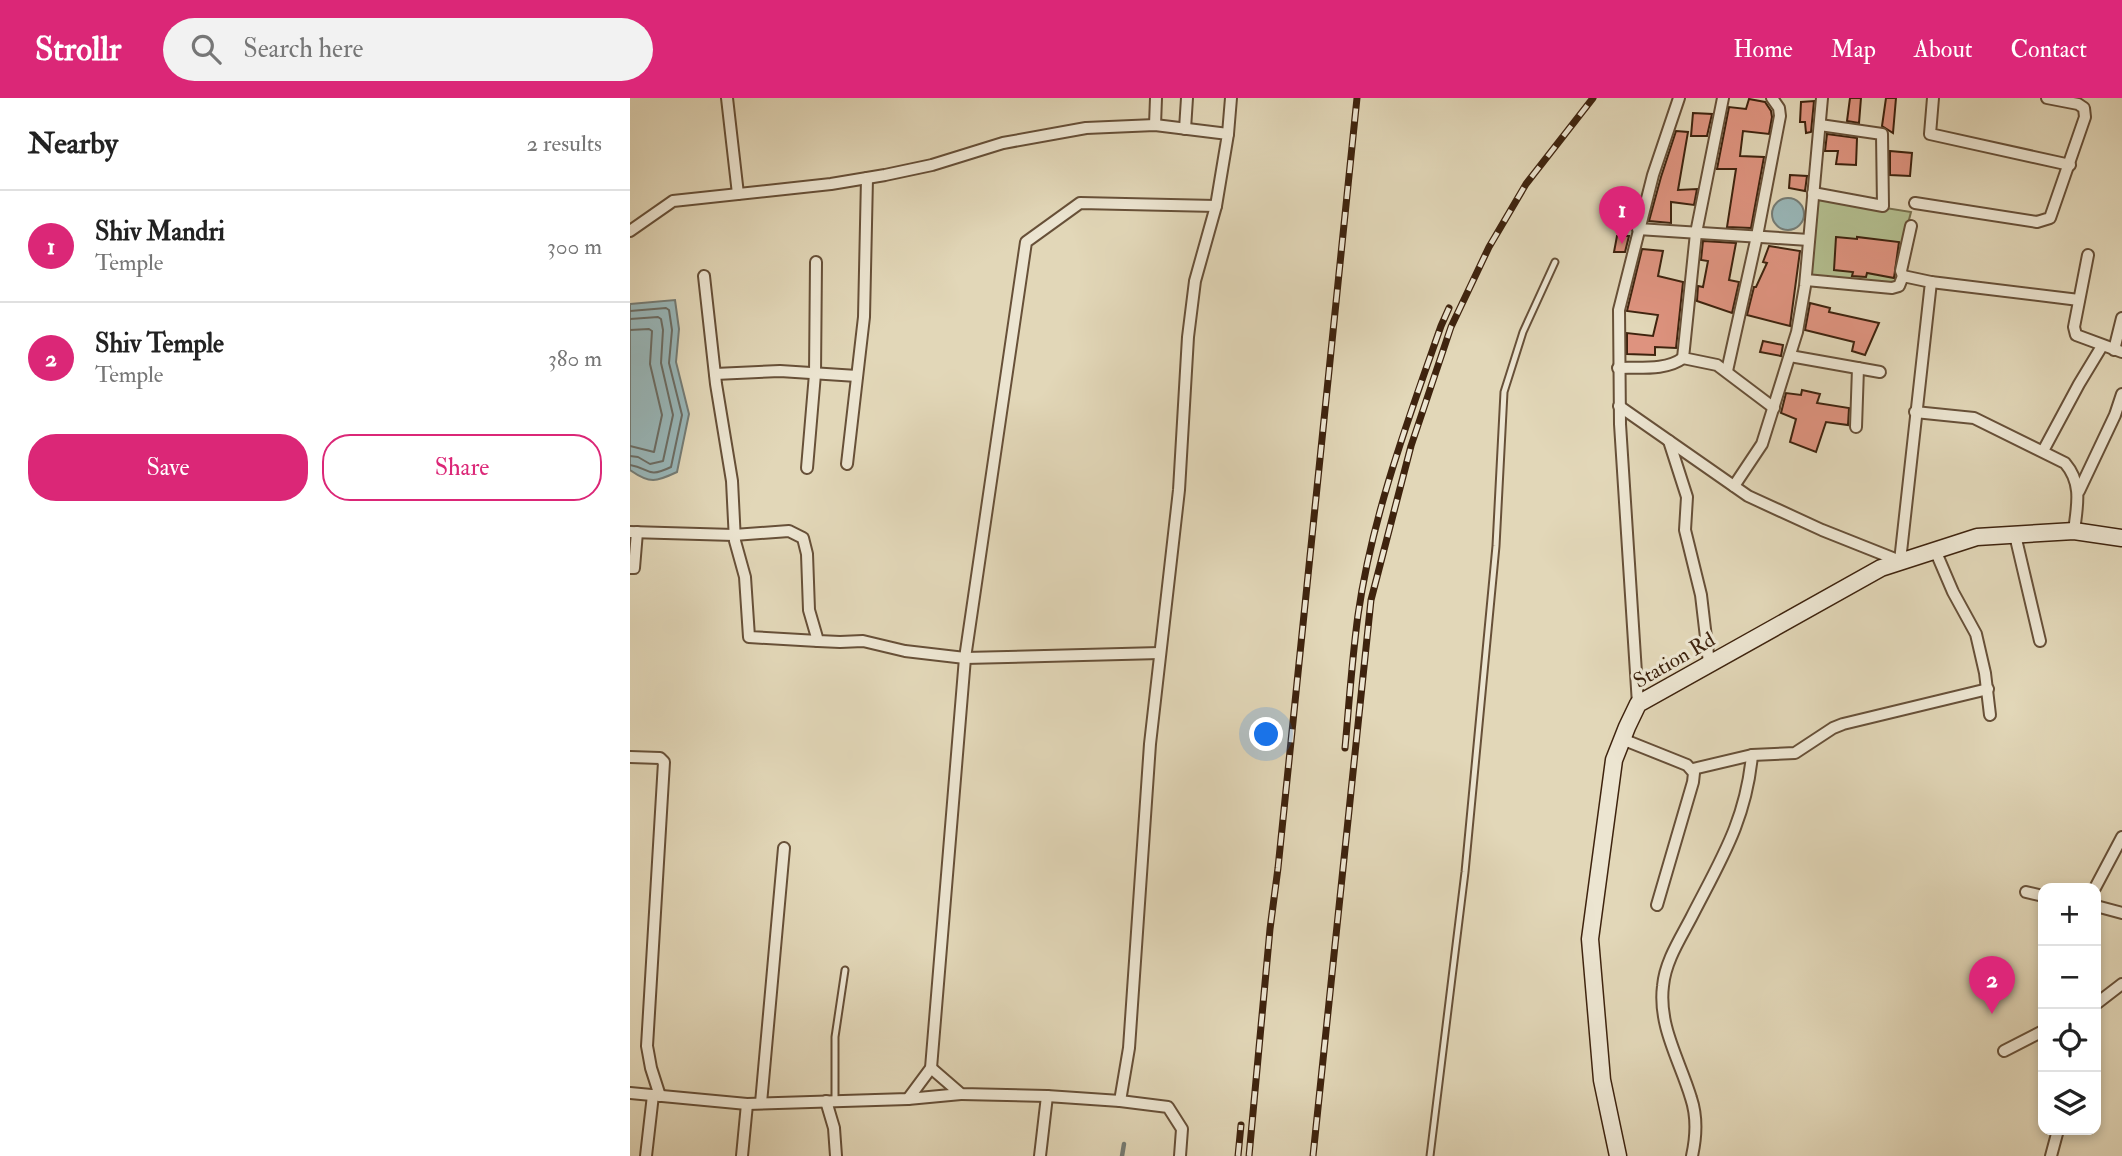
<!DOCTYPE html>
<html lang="en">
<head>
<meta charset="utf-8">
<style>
  :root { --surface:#fff; --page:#f2f2f2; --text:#222; --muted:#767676; --line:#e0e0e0; --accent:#db2777 }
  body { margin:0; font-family:"IM FELL Double Pica",serif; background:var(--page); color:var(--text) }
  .controls { position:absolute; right:21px; bottom:21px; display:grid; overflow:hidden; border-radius:14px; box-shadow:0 4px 10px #0003 }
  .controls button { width:63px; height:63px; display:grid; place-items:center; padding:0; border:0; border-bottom:2px solid var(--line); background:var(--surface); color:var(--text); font:35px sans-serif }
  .you { position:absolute; left:637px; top:637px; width:24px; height:24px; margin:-18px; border:5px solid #fff; border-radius:50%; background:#1a73e8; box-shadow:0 0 0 10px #1a73e833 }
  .badge { display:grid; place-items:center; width:46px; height:46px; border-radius:50%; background:var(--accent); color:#fff; font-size:23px; font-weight:700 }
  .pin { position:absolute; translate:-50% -58px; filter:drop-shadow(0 2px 4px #0008) }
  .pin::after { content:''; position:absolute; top:37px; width:24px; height:21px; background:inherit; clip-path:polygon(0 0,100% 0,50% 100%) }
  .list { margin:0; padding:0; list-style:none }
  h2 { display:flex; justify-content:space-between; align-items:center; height:91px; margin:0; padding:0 28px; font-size:30px }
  h2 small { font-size:23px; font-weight:400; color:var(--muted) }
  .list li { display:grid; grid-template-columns:46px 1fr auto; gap:21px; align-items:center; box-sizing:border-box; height:112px; padding:0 28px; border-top:2px solid var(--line) }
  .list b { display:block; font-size:26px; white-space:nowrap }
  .list p { margin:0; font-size:23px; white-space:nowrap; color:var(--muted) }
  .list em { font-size:23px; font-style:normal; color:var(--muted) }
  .actions { display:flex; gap:14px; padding:21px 28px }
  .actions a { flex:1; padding:16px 0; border:2px solid var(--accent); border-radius:28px; text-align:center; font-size:24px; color:var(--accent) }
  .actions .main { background:var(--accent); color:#fff }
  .icon { flex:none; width:38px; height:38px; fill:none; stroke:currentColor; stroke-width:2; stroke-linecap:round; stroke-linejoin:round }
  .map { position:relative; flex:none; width:1492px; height:1058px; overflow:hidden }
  header { display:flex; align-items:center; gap:42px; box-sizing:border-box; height:98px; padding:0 35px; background:var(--accent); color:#fff }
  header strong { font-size:33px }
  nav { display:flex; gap:38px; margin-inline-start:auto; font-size:24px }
  .search { width:490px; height:63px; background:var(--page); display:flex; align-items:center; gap:18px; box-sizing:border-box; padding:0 24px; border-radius:38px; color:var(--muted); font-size:26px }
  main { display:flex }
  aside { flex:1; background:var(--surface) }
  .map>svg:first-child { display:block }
  .green { fill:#b3be8f; stroke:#78704e; stroke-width:2 }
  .water { fill:#99b7b9; stroke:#757c75; stroke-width:2 }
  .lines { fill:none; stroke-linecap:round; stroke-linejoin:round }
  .shore { stroke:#6c6d64; stroke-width:2 }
  .stream { stroke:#757c75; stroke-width:4.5 }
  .building { fill:#de937f; stroke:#3e230e; stroke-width:2 }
  .lane-casing { stroke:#675038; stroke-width:9 }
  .street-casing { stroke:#675038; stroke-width:14 }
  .secondary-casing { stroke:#3e230e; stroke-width:19 }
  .lane { stroke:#ece5d1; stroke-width:5 }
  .street { stroke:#ece5d1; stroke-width:10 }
  .secondary { stroke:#ece5d1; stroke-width:16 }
  .rail-casing { stroke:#3e230e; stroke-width:7 }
  .rail { stroke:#ece5d1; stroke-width:4.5; stroke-dasharray:13; stroke-linecap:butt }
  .labels { text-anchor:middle; stroke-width:6; stroke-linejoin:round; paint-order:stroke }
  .street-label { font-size:21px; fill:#3e230e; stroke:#ece5d1 }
</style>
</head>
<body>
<header>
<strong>Strollr</strong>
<div class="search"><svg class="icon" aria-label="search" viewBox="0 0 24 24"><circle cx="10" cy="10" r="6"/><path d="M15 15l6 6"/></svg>Search here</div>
<nav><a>Home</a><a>Map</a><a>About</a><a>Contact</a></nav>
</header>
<main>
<aside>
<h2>Nearby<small>2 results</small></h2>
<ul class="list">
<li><span class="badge">1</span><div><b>Shiv Mandri</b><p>Temple</p></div><em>300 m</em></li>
<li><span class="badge">2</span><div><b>Shiv Temple</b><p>Temple</p></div><em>380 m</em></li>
</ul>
<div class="actions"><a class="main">Save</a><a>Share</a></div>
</aside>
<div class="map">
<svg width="1492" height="1058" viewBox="0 0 1492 1058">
  <rect width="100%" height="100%" fill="#e2d7b8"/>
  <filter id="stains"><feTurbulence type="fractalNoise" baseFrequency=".00286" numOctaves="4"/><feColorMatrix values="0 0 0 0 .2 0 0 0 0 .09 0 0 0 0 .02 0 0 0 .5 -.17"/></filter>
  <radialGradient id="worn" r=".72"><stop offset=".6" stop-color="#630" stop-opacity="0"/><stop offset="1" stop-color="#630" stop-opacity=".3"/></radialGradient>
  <polygon class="green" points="1187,99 1281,114 1267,168 1269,175 1267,188 1178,179"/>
  <g class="water">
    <circle cx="1158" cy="116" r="16"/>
    <path d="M45,202L49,231L46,264L59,316L47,374C26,384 20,386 0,372V206Z"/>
  </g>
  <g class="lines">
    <g class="shore">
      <path d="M0,213L36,210L39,212L42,232L39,265L52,317L41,369C16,381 20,370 0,367"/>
      <polyline points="0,221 28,219 31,221 33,232 31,265 43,317 33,363 20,366 8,359 0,358"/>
      <polyline points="0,232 19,231 22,233 20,266 32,317 24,354 0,348"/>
    </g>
    <polyline class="stream" points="492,1058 494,1046"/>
  </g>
  <g class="building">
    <polygon points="1220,0 1231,0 1229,25 1217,23"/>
    <polygon points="1256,0 1266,0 1263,35 1252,28"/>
    <polygon points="1119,1 1135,4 1141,13 1142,19 1139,36 1113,33 1110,58 1134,59 1121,130 1097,129 1106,71 1087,71 1099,9 1116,11"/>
    <polygon points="1184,3 1181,34 1176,35 1175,24 1170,24 1171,4"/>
    <polygon points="1063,15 1082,16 1077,38 1061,38"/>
    <polygon points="1046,33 1058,34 1048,92 1067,91 1064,107 1041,104 1041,125 1019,123 1031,79"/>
    <polygon points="1197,36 1227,40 1226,67 1206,66 1208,53 1195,53"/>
    <polygon points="1260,53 1282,55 1280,78 1260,77"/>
    <polygon points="1160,77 1177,78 1175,93 1159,90"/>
    <polygon points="987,138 999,138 995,154 984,154"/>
    <polygon points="1206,139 1227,141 1227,139 1269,144 1264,180 1237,175 1236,179 1222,178 1223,174 1204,172"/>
    <polygon points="1073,143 1106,145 1099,182 1109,184 1102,215 1067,203 1068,188 1073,189 1078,163 1071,162"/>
    <polygon points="1139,148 1170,153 1160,228 1117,217 1124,189 1126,189 1137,165 1133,164"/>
    <polygon points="1012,151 1033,153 1028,178 1053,184 1046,250 1025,249 1025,257 997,256 997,235 1023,238 1028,217 997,213"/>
    <polygon points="1180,205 1200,210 1199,214 1249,225 1235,257 1222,253 1224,244 1175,232"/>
    <polygon points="1133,243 1153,247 1151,258 1130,254"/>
    <polygon points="1172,292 1190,296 1187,305 1219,310 1218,327 1196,324 1186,354 1160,344 1166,321 1151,315 1156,295 1171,297"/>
  </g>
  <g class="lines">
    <g class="lane-casing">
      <g id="lane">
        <polyline points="205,1001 205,939 215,872"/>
        <polyline points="800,1058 835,774 866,448 874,294 893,234 925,164"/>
      </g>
    </g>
    <g class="street-casing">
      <g id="street">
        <polyline points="97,0 108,96"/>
        <polyline points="1093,0 1066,135 1053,260 1087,267 1144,310"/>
        <polyline points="1303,0 1300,36 1440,67"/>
        <polyline points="525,27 526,0"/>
        <polyline points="555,31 557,0"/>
        <polyline points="598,36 601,0"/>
        <polyline points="1183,95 1253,108 1252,36 1190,27"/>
        <polyline points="1285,105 1407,124 1420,120 1455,19 1454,10 1448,6 1417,0"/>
        <polyline points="1008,131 1179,142"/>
        <polyline points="0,133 43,103 201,86 255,77 302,67 373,45 456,30 525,27 598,36 586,108 565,183 558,239 549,392 520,646 499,950 490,1003"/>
        <polyline points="1458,157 1444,229 1446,237 1492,254"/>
        <polyline points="74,178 86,286 102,383 105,443 115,479 119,539 188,543"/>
        <polyline points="1176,182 1262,190 1269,188 1273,178"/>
        <polyline points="1301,184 1449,202"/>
        <polyline points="1484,252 1492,220"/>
        <polyline points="1160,258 1250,274"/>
        <path d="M988,270C1008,269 1036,273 1053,260"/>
        <polyline points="1097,273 1127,138 1150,18 1149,10 1142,0"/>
        <polyline points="85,276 150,273 227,278"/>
        <polyline points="989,308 1118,398 1192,432 1270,463 1301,184 1273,178 1271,173 1281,128"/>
        <path d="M1285,314L1344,320L1435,365C1453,386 1447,408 1444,433"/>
        <polyline points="1226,329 1228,270"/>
        <polyline points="1039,343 1057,399 1055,432 1071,497 1079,565"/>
        <polyline points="1413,353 1449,286 1472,248"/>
        <polyline points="217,366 234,219 237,80"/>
        <polyline points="177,370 185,276 186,164"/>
        <polyline points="1104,388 1132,346 1167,234 1175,188 1192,0"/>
        <polyline points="1449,393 1485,317 1492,296"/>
        <polyline points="0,434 104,437 159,433 173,440 177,456 179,512 188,543 210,544 233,543 275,553 335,560 530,555"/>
        <polyline points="1385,437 1410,543"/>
        <polyline points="1305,452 1323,494 1346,536 1355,575 1360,617"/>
        <polyline points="0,470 4,470 7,434"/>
        <polyline points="1008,606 990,326 989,212 1023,77 1049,0"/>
        <polyline points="992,641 1057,667 1064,675 1063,684 1027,807"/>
        <polyline points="0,659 30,660 34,664 17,948 21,970 30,998"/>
        <polyline points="1063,671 1122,657 1165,655 1203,630 1213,626 1358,591"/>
        <polyline points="1465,790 1492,739"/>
        <polyline points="1396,794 1413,798"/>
        <polyline points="1466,808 1492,815"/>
        <polyline points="1466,906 1492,886"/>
        <polyline points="1374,953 1413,933"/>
        <polyline points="301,970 331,996 417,998 490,1003 538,1009 552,1031 550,1058"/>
        <polyline points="0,995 117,1006 278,1001 331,996"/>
        <polyline points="278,1001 301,970 335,560 396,144 450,105 586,108"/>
        <polyline points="196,1003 204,1030 206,1058"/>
        <polyline points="131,1005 154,750"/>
        <polyline points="16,1058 23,997"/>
        <polyline points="112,1058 117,1006"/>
        <polyline points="410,1058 417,998"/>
        <path d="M1062,1058C1066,1040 1067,1018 1061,1000C1050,963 1028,928 1033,888C1035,864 1050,841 1061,820C1090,763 1116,723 1122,657"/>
        <polyline points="1421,1058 1428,1032"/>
      </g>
    </g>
    <g class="secondary-casing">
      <polyline id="secondary" points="988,1058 972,982 960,841 984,662 997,629 1008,606 1251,470 1347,439 1444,433 1492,440"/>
    </g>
    <use href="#lane" class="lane"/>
    <use href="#street" class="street"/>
    <use href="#secondary" class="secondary"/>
    <g class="rail-casing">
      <g id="rail">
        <path d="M715,650C719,606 722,561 728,517C742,418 778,322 811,228L819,210"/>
        <polyline points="608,1058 611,1027"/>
        <polyline points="619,1058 640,831 648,770 727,0"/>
        <polyline points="683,1058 741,502 781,348 821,229 859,149 896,86 963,0"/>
      </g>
    </g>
    <use href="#rail" class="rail"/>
  </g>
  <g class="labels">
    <g class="street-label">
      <text transform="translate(1044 562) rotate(-30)" y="7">Station Rd</text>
    </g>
  </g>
  <rect width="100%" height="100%" filter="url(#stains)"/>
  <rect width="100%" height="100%" fill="url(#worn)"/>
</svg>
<div class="controls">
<button>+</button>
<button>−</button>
<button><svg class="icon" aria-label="locate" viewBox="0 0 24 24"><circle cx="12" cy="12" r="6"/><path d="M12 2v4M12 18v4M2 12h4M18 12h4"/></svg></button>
<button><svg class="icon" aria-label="layers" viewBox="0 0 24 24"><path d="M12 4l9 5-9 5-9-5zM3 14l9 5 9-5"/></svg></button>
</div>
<div class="you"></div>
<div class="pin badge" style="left:992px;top:146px">1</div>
<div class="pin badge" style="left:1362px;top:916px">2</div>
</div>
</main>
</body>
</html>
